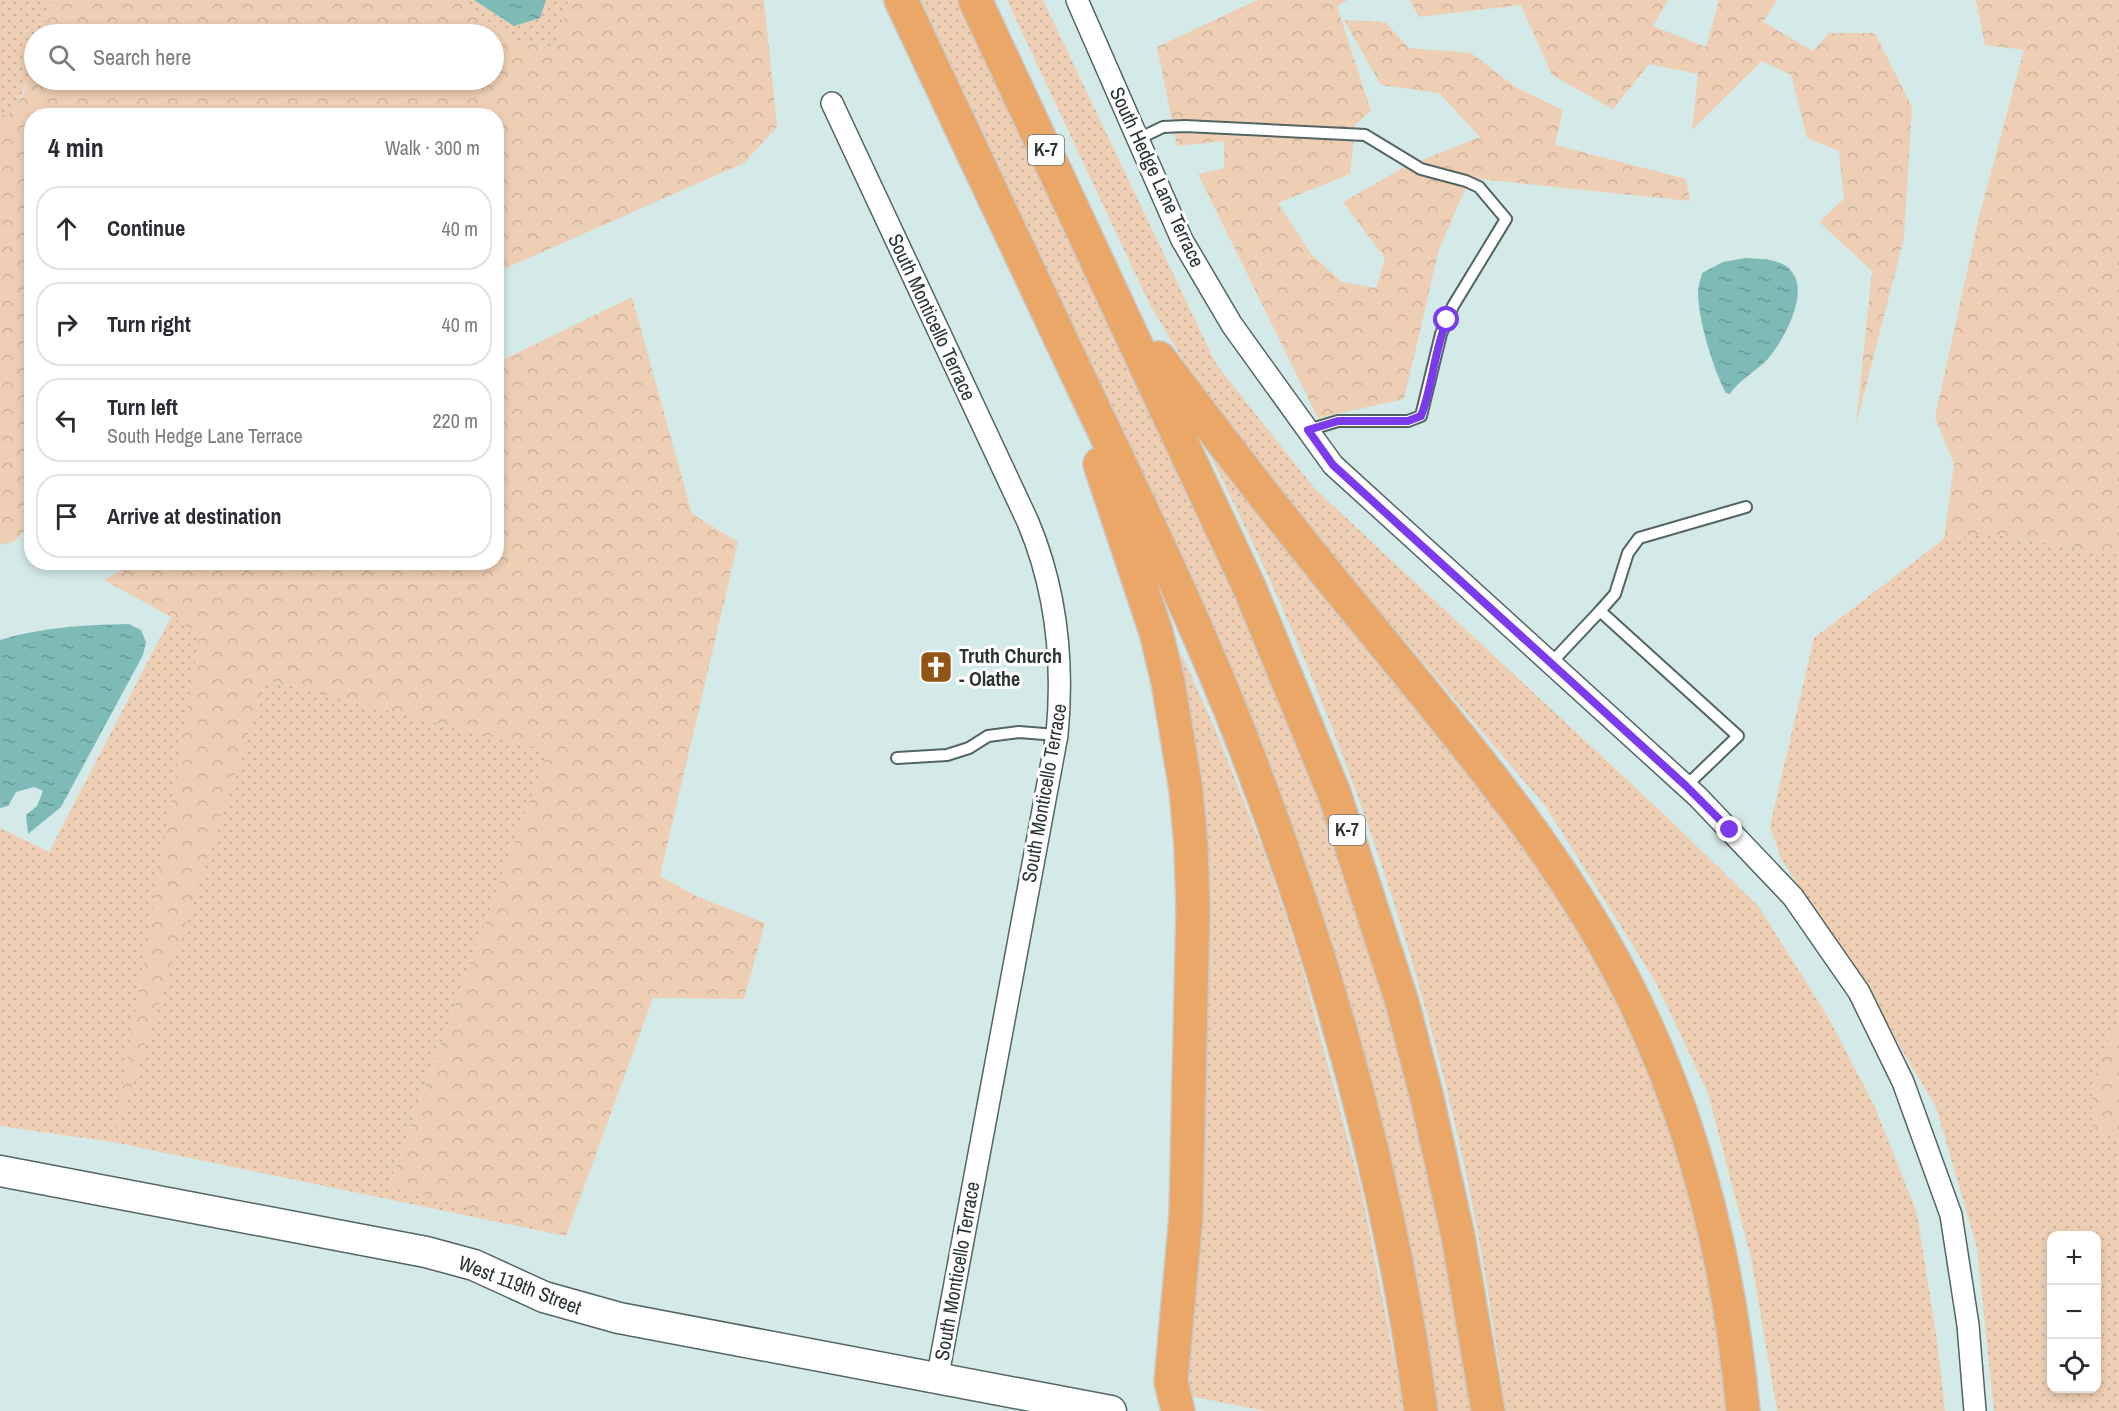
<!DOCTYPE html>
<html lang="en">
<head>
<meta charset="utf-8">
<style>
  :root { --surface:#fff; --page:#f2f2f3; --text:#2b2b33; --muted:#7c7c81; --line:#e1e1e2 }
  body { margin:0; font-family:"Archivo Narrow",sans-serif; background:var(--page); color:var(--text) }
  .controls { position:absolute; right:18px; bottom:18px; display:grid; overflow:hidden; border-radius:12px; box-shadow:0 3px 9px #0003 }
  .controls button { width:54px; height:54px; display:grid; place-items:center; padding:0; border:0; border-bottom:2px solid var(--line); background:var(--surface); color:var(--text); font:30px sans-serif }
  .stop { position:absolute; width:18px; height:18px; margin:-14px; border:4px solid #7c3aed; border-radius:50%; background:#fff }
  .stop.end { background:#7c3aed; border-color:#fff; box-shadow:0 2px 6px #0008 }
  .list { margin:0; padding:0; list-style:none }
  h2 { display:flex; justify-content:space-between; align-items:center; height:78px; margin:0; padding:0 24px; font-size:26px }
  h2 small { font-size:20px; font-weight:400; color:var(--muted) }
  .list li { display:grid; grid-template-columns:39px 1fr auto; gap:18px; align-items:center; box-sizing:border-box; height:84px; margin:0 12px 12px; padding:0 12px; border:2px solid var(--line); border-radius:24px }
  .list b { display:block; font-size:22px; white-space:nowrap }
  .list p { margin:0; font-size:20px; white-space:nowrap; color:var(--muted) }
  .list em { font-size:20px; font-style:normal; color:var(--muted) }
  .icon { flex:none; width:33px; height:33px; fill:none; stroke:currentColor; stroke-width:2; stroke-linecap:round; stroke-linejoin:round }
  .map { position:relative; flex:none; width:2119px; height:1411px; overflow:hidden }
  .search { position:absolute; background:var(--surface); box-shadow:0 3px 9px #0003; left:24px; top:24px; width:480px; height:66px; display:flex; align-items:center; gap:15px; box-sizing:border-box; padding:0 21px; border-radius:33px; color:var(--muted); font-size:22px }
  .panel { position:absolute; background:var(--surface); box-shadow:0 3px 9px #0003; left:24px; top:108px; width:480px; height:462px; border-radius:24px }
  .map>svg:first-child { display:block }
  .grass { fill:url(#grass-dots); fill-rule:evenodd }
  .forest { fill:url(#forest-crowns) }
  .water { fill:url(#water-ripples) }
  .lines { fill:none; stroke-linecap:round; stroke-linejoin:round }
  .lane-casing { stroke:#526563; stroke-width:14 }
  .street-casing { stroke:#526563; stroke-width:24 }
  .secondary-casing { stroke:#526563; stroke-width:33 }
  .highway-casing { stroke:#c8caca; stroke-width:36 }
  .lane { stroke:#fff; stroke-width:10 }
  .street { stroke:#fff; stroke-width:21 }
  .secondary { stroke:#fff; stroke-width:30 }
  .highway { stroke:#eba768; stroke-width:33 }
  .route { stroke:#7c3aed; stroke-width:8 }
  .labels { text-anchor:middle; stroke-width:6; stroke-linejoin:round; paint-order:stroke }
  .shield { fill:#fff; stroke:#6b7171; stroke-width:1.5 }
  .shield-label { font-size:18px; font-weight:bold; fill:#2c3434 }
  .street-label { font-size:20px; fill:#2c3434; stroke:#fff }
  .poi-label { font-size:20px; font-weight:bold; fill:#2c3434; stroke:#fff; text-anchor:start }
</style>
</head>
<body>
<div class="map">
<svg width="2119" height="1411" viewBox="0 0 2119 1411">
  <defs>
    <pattern id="grass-dots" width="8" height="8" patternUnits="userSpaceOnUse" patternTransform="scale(1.5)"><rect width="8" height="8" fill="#eecfb4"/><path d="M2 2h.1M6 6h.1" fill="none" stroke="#ccb29b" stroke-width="1.8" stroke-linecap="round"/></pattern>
    <pattern id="forest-crowns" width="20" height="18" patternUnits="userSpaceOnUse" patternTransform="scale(1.5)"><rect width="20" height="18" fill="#eecfb4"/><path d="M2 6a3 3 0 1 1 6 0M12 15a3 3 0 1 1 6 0" fill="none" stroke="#ccb29b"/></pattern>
    <pattern id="water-ripples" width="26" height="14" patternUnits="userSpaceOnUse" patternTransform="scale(1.5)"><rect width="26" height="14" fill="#7ebbb7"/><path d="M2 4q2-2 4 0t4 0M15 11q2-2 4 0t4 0" fill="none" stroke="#679996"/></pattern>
  </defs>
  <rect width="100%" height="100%" fill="#d4eae8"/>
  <g class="grass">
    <path d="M0,0H52L41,34H34C34,67 26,92 7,118L0,113Z"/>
    <polygon points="458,0 474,0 514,26 540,18 546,0 569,0 555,48 511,39"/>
    <path d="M921,0H957C1019,130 1080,261 1141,392C1207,531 1272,671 1325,816C1393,1000 1435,1193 1468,1387L1502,1384C1491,1310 1480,1237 1464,1164C1410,916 1321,671 1205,446L1543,862L1631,1017L1699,1205L1733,1411H1266L1194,1397L1189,1393L1194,1250L1169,645L1183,657L1218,736L1267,860L1299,957L1361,1189L1398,1377L1430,1380L1396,1182L1350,1002L1301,848L1215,627Z"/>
    <polygon points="1007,0 1043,0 1216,364 1315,489 1668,818 1759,907 1828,1017 1874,1105 1917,1213 1937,1341 1945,1411 1777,1411 1751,1258 1708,1093 1655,981 1546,807 1223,426 1149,303"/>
    <path d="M1990,534L2119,555V1030H2113L2092,1136L2119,1133V1411H1994L1977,1248L1936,1107L1863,984L1781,859L1770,826L1814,638L1944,539ZM2052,1236H2096V1388H2052Z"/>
    <polygon points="171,617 201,633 114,1136 266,680 548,751 389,1185 566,1236 113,1142 0,1126 0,828 49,852"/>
  </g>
  <g class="forest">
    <polygon points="52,0 458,0 511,39 555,48 569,0 764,0 777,127 744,163 497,272 496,116 32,116 31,525 13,542 0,545 0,113 7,117 23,95 34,57 34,80 494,80 494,34 41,34"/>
    <polygon points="1257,0 1348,0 1337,6 1371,111 1355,125 1350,174 1278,203 1311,254 1342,282 1376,288 1385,258 1343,202 1404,167 1480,137 1439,93 1381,85 1344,20 1385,22 1409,48 1471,53 1517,88 1563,110 1555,145 1686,179 1690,201 1470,178 1439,249 1404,399 1318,418 1198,174 1224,168 1224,141 1177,146 1157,47"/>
    <polygon points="1410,0 1668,0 1653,26 1706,47 1719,0 1777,0 1763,22 1813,51 1829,33 1875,33 1912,107 1904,238 1856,425 1872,271 1819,222 1844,199 1839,151 1807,138 1791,75 1762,61 1692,130 1698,74 1649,64 1613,109 1552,75 1521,5 1419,17"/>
    <polygon points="1976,0 2119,0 2119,555 1990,534 1944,539 1954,464 1935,417 1980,213 2024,50 1985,45"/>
    <polygon points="632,297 692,514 738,542 660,876 698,897 765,923 744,999 653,998 566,1236 389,1186 548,751 266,680 113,1142 200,633 104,580 135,562 496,562 497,363"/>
    <polygon points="2113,1030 2119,1030 2119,1133 2092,1136 2092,1085"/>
  </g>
  <g class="water">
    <polygon points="474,0 546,0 540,18 514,26"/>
    <path d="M1745,258C1760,259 1782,258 1792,272C1810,294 1782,343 1767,360C1755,372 1738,381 1730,394L1726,393C1713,369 1698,319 1698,292C1698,286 1701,279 1702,273L1723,262Z"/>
    <path d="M129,624L141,630L146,642L143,655L61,807L28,834L26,815L37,806L43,791L34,787L16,792L8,806L0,808V640C42,627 85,625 129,624Z"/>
  </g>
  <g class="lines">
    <g class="lane-casing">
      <g id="lane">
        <polyline points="1138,139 1163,127 1185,126 1365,135 1421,169 1466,181 1479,187 1506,219 1453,306 1441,334 1421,416 1408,421 1338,421 1308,430"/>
        <polyline points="1600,611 1615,594 1628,553 1639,538 1746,507"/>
        <polyline points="1551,663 1600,611 1738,736 1686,786"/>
        <polyline points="897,758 947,755 969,748 988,736 1019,732 1057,735"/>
      </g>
    </g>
    <g class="street-casing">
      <g id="street">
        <polyline points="1077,0 1182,240 1232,325 1333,465 1698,797 1793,897 1859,992 1903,1082 1951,1215 1968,1325 1975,1411"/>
        <path d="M832,103L1028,522C1057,591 1064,661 1057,735L937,1380"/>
      </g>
    </g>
    <g class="secondary-casing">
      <polyline id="secondary" points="0,1171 426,1252 474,1265 544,1297 619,1318 1111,1411"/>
    </g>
    <g class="highway-casing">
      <g id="highway">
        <path d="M901,0C964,133 1026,266 1089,399C1140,506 1192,613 1236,724C1323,945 1389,1175 1421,1411"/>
        <polyline points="975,0 1250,589 1334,793 1402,1002 1427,1098 1458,1236 1488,1411"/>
        <path d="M1159,358C1230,453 1304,547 1380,639C1469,748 1559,854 1624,980C1693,1114 1729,1261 1743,1411"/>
        <polyline points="1100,464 1156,632 1168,682 1186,790 1191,846 1193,909 1186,1216 1171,1382 1178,1411"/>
      </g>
    </g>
    <use href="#lane" class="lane"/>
    <use href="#street" class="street"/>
    <use href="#secondary" class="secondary"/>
    <use href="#highway" class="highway"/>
  </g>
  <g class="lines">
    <path class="route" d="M1447,320C1434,351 1433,385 1421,416L1408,421H1338L1308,430L1333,465L1686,786L1730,830"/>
  </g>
  <defs>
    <g id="church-square" transform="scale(1.725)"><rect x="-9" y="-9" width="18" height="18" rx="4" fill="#915615" stroke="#fff"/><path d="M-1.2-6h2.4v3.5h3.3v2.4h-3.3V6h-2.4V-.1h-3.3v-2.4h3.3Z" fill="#fff"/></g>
  </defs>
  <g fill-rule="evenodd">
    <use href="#church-square" x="936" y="667"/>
  </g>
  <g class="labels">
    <g class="shield">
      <rect x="1028" y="135" width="36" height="30" rx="4.5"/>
      <rect x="1329" y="815" width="36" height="30" rx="4.5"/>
    </g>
    <g class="shield-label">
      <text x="1046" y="156">K-7</text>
      <text x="1347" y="836">K-7</text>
    </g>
    <g class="street-label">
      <text transform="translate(1157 177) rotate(65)" y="7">South Hedge Lane Terrace</text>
      <text transform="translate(932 317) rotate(65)" y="7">South Monticello Terrace</text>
      <text transform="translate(1044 793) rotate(-80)" y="7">South Monticello Terrace</text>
      <text transform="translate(957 1271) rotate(-80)" y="7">South Monticello Terrace</text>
      <text transform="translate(520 1285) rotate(21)" y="7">West 119th Street</text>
    </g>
    <g class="poi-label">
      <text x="959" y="663">Truth Church<tspan x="959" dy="23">- Olathe</tspan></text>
    </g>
  </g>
</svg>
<div class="controls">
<button>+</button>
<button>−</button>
<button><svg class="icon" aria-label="locate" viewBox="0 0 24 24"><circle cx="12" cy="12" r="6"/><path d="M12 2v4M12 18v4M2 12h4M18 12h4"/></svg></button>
</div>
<div class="stop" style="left:1447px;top:320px"></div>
<div class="stop end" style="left:1730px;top:830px"></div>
<div class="search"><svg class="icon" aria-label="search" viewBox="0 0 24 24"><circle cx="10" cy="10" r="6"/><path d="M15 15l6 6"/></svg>Search here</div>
<section class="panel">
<h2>4 min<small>Walk · 300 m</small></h2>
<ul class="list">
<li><svg class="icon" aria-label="ahead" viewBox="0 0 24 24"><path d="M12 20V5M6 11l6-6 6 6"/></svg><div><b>Continue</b></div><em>40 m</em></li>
<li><svg class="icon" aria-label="right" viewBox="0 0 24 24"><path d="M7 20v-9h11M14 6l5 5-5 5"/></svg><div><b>Turn right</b></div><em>40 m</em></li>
<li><svg class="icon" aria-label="left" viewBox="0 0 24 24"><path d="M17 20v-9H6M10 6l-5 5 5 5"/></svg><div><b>Turn left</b><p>South Hedge Lane Terrace</p></div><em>220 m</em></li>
<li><svg class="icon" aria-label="arrive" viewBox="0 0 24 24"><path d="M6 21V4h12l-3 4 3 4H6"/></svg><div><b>Arrive at destination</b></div></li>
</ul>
</section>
</div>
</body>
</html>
